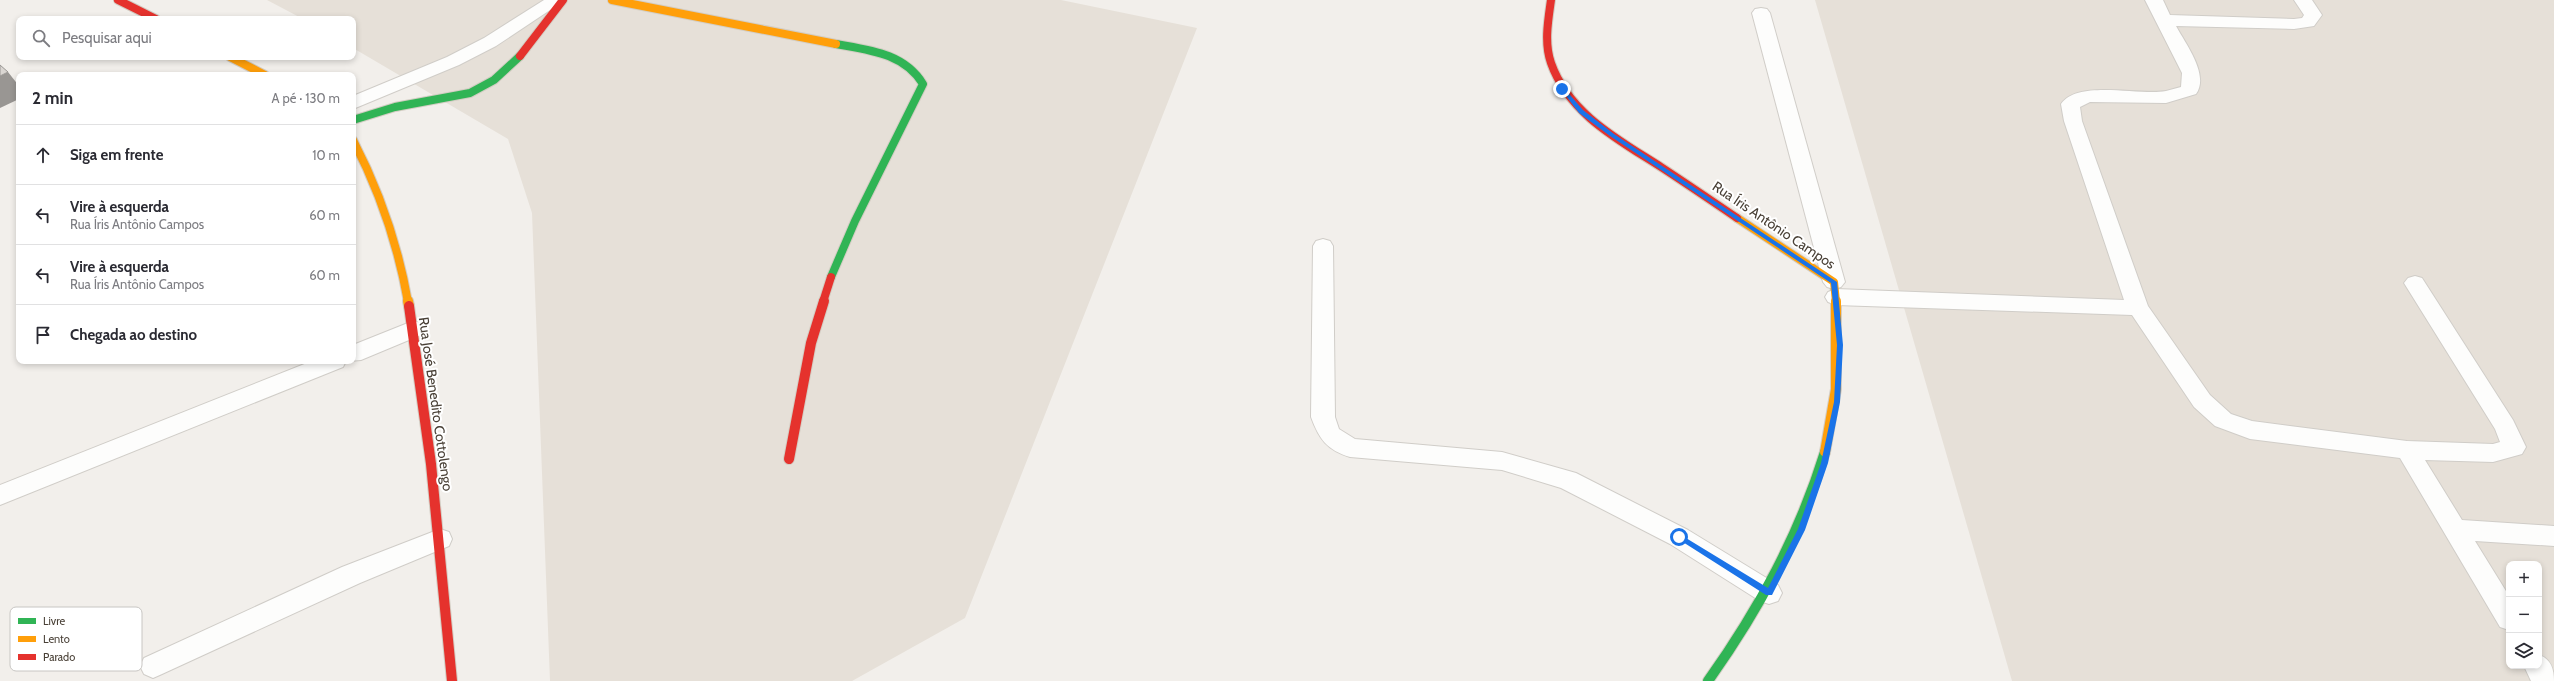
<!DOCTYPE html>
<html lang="pt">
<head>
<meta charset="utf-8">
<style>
  :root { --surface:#fff; --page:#f7f7f7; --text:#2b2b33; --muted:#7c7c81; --line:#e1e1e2 }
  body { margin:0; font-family:Cabin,sans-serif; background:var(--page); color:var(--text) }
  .controls { position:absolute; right:12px; bottom:12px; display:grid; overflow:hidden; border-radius:8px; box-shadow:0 2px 6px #0003 }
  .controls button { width:36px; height:36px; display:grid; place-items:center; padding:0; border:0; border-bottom:1px solid var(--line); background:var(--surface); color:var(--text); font:20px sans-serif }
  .stop { position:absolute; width:12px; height:12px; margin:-9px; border:3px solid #1a73e8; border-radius:50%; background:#fff }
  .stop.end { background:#1a73e8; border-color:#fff; box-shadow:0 1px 4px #0008 }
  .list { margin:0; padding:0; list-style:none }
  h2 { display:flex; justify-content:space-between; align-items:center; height:52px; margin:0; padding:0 16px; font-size:17px }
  h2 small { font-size:13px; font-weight:400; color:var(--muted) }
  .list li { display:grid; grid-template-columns:26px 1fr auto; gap:12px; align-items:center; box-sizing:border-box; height:60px; padding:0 16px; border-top:1px solid var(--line) }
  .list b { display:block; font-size:15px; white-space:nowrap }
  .list p { margin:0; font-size:13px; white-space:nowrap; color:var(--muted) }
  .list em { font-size:13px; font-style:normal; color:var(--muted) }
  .icon { flex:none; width:22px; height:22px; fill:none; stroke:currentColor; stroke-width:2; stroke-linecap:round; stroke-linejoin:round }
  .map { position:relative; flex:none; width:2554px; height:681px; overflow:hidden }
  .search { position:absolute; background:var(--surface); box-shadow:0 2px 6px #0003; left:16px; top:16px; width:340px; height:44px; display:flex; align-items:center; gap:10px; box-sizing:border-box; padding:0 14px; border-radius:8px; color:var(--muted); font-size:15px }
  .panel { position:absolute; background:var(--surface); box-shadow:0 2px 6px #0003; left:16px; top:72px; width:340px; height:292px; border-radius:8px }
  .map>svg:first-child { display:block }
  .residential { fill:#e6e0d8; fill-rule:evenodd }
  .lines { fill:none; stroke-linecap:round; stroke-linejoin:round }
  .lane-casing { stroke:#d0cdc8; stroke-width:2 }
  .street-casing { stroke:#d0cdc8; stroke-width:2 }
  .fast-far1-casing { stroke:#d3cdc3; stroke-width:10 }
  .fast-casing { stroke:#d3cdc3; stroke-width:12 }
  .slow-far1-casing { stroke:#d3cdc3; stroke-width:10 }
  .slow-casing { stroke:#d3cdc3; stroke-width:12 }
  .jam-far1-casing { stroke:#d3cdc3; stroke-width:10 }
  .jam-casing { stroke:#d3cdc3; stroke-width:12 }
  .lane { fill:#fdfdfc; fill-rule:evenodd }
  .street { fill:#fdfdfc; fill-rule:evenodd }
  .fast-far1 { stroke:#30b455; stroke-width:8 }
  .fast { stroke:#30b455; stroke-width:10 }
  .slow-far1 { stroke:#ff9f0a; stroke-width:8 }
  .slow { stroke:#ff9f0a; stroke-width:10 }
  .jam-far1 { stroke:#e5322d; stroke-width:8 }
  .jam { stroke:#e5322d; stroke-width:10 }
  .shaded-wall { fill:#999693 }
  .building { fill:#dad6d2; stroke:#999693 }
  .route { fill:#1a73e8 }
  .labels { text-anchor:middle; stroke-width:4; stroke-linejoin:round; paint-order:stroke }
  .street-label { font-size:14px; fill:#494036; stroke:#fff }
  .key { fill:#fff; stroke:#c8c6c3; stroke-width:1 }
  .key-label { font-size:11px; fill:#494036 }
</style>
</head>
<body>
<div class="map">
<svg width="2554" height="681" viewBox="0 0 2554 681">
  <rect width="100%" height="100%" fill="#f2efeb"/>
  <g class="residential">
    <polygon points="267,0 1061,0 1197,28 965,618 852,681 550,681 532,213 508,139 353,48 353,19 303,19"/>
    <path d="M1815,0H2554V681H2012ZM2509,564H2539V666H2509Z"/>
  </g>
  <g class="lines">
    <g class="lane-casing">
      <g id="lane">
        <path d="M2145,0H2163L2170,15L2294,19L2302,18L2304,15L2294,0H2312L2322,15L2314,26L2294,29L2176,26C2185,43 2210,75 2196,94L2166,103L2090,102L2080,107L2082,121L2148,306L2210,395L2231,414L2252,421L2407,441L2493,444L2500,442L2495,429L2404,283L2408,278L2415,276L2422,278L2513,420L2526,447L2522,454L2493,462L2425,460L2462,520L2554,526V546L2475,541L2509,596V630L2500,627L2400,458L2250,439L2215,426L2194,407L2132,315L1836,305L1828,302L1825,297L1828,292L1836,289L2124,300L2064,121L2061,104C2078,79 2139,96 2166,91C2171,90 2176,88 2181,87L2182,73Z"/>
        <path d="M1323,239L1330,241L1333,246L1335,417L1339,429L1355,439L1502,452L1576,473L1688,530L1778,585L1782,593L1778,601L1769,604L1760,601L1670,544L1561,488L1502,470L1350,457C1327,450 1319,439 1311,417L1313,246L1316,241Z"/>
        <polygon points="413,321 421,323 424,329 421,335 361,360 349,361 353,361 353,345"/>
        <polygon points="312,361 346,361 343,367 0,505 0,485"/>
        <polygon points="440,529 449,532 452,539 449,546 360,583 162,674 153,678 144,674 140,666 144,658 342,567"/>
        <path d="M2539,655C2551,659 2554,669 2554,681H2531L2524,666H2539Z"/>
      </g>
    </g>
    <g class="street-casing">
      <g id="street">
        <polygon points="544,0 565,0 496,46 459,65 353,109 353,96 447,57 484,38"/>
        <polygon points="1761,8 1767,9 1770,13 1845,282 1841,287 1834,289 1827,287 1823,282 1752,13 1755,9"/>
      </g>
    </g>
    <g class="fast-far1-casing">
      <g id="fast-far1">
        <polyline points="353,120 395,107 470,93 494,80 520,56"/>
        <path d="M831,277L855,221L923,84C904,53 869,50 836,44"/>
      </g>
    </g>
    <g class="fast-casing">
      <path id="fast" d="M1708,681C1759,609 1799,536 1825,452"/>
    </g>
    <g class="slow-far1-casing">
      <g id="slow-far1">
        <polyline points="612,0 836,44"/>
        <polyline points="230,57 265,75"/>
        <path d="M353,140C380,192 398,245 408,302"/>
        <polyline points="1737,218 1834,282 1836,302"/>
      </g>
    </g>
    <g class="slow-casing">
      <g id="slow">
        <polyline points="408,301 409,306"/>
        <polyline points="1825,452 1836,389 1836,301"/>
      </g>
    </g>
    <g class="jam-far1-casing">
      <g id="jam-far1">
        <polyline points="118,0 156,19"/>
        <path d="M1551,0C1548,21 1544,43 1551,63C1569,114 1619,140 1661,167C1687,184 1712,201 1737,218"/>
        <polyline points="520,56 563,0"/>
        <polyline points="823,302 831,277"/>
      </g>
    </g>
    <g class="jam-casing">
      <g id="jam">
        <polyline points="409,306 431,464 452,681"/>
        <polyline points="789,459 811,343 824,301"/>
      </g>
    </g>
    <use href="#lane" class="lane"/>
    <use href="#street" class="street"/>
    <use href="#fast-far1" class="fast-far1"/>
    <use href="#fast" class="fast"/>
    <use href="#slow-far1" class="slow-far1"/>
    <use href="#slow" class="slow"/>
    <use href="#jam-far1" class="jam-far1"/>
    <use href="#jam" class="jam"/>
  </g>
  <polygon class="shaded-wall" points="8,72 19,86 19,99 0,108 0,76"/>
  <polygon class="building" points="0,65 8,72 0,76"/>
  <polygon class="route" points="1560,88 1564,88 1583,110 1614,134 1837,282 1843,345 1840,402 1828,463 1805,530 1772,595 1766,595 1675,537 1681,535 1768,588 1798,529 1821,463 1834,402 1837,345 1831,283 1610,136 1579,113"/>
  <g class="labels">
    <g class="street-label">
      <text transform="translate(1774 225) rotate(34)" y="5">Rua Íris Antônio Campos</text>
      <text transform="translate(436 404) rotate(82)" y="5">Rua José Benedito Cottolengo</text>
    </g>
  </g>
  <rect x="10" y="607" width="132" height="64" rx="6" class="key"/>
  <rect x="18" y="618" width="18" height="6" fill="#30b455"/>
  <rect x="18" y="636" width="18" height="6" fill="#ff9f0a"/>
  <rect x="18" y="654" width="18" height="6" fill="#e5322d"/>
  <g class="key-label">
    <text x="43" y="625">Livre</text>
    <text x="43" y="643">Lento</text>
    <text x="43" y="661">Parado</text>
  </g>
</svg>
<div class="controls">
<button>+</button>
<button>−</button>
<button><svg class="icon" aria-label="layers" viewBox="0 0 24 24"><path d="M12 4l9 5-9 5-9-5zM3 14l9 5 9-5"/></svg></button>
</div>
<div class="stop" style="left:1679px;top:537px"></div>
<div class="stop end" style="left:1562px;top:89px"></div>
<div class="search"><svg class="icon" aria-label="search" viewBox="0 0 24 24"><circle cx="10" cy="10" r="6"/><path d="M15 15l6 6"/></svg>Pesquisar aqui</div>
<section class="panel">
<h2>2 min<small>A pé · 130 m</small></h2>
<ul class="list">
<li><svg class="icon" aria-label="ahead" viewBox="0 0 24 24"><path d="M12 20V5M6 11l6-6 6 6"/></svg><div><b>Siga em frente</b></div><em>10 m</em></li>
<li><svg class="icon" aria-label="left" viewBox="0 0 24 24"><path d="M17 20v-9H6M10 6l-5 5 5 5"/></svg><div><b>Vire à esquerda</b><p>Rua Íris Antônio Campos</p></div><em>60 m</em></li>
<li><svg class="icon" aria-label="left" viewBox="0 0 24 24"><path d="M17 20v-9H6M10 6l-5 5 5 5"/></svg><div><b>Vire à esquerda</b><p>Rua Íris Antônio Campos</p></div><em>60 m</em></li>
<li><svg class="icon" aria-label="arrive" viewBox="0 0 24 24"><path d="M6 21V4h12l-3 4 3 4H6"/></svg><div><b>Chegada ao destino</b></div></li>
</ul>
</section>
</div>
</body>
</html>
